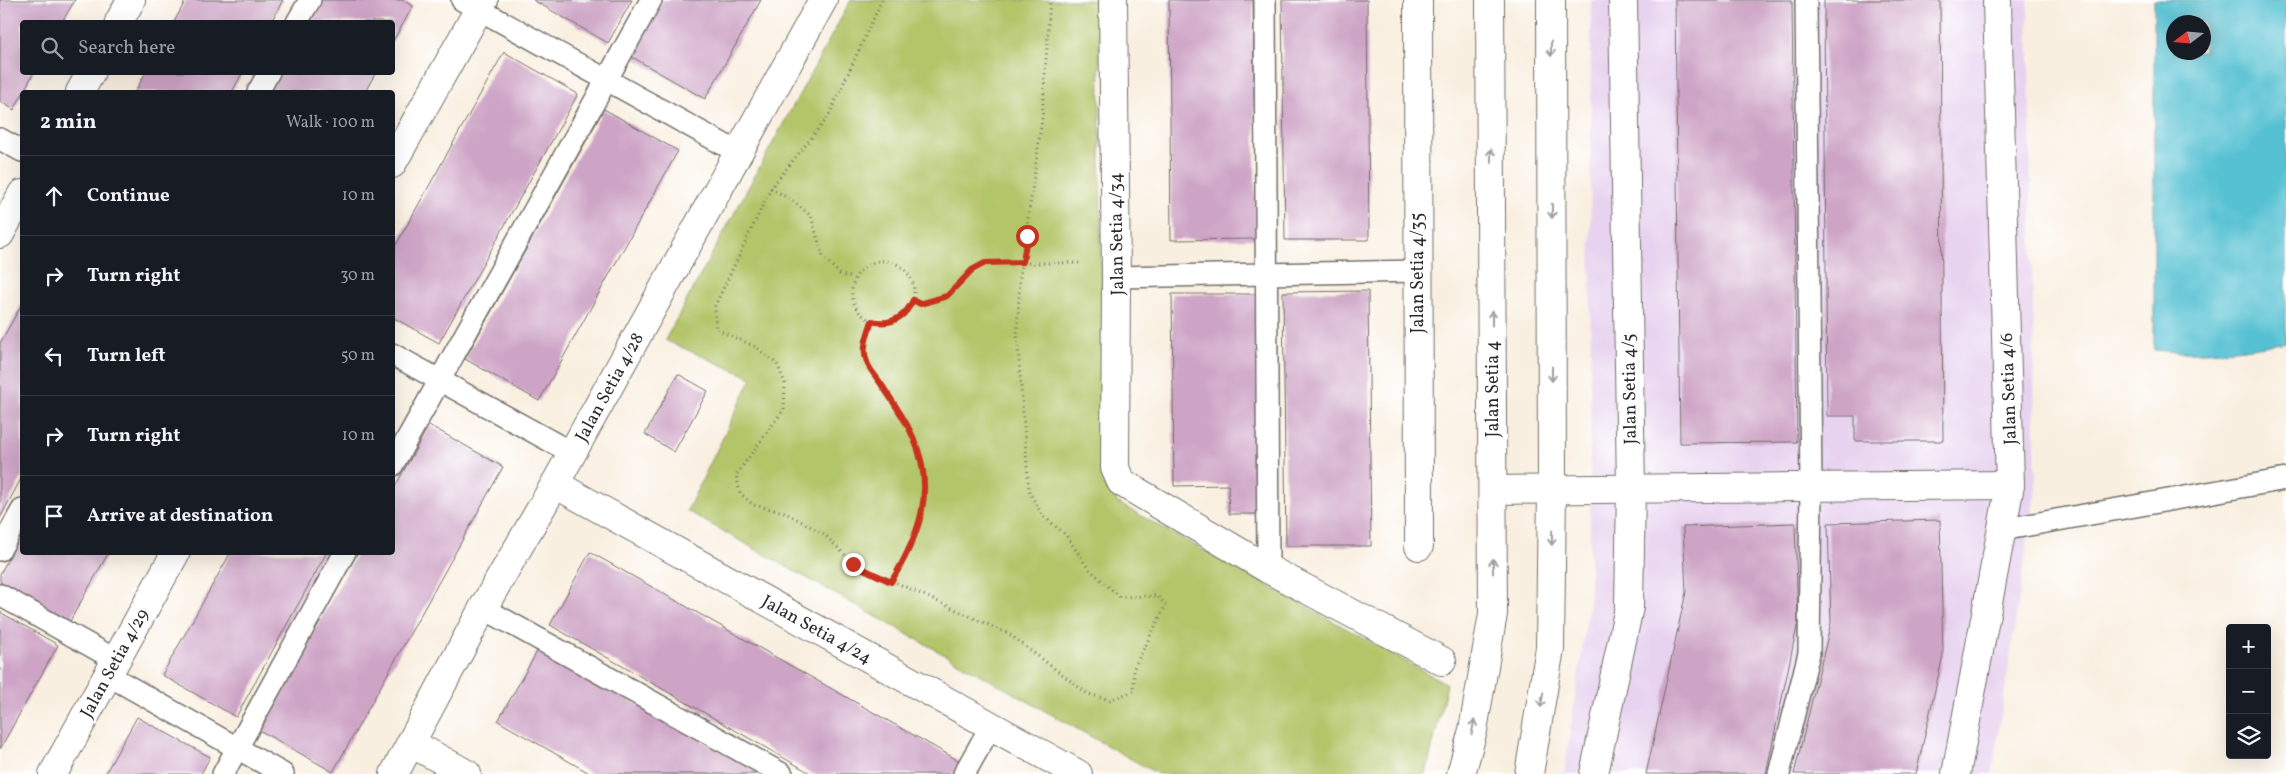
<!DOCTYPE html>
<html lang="en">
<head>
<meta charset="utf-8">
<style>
  :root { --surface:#171b24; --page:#242831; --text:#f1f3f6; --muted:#9ea1a6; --line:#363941 }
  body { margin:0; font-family:Vollkorn,serif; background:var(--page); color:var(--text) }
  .controls { position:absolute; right:15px; bottom:15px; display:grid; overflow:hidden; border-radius:5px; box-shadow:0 5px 20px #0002 }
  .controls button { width:45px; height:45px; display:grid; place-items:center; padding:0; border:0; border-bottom:1px solid var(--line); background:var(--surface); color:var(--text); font:25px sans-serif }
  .compass { position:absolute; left:2166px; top:15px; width:45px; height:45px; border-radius:50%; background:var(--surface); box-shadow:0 5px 20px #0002; rotate:254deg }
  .stop { position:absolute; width:15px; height:15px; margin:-11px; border:4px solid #c8321e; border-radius:50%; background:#fff }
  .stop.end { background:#c8321e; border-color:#fff; box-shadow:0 1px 5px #0008 }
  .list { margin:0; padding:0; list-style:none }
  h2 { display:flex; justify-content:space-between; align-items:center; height:65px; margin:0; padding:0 20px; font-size:21px }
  h2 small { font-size:16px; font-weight:400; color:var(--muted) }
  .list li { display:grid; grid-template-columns:32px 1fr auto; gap:15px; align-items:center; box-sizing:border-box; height:80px; padding:0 20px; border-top:1px solid var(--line) }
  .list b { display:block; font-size:19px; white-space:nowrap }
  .list em { font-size:16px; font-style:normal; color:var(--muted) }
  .icon { flex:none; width:28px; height:28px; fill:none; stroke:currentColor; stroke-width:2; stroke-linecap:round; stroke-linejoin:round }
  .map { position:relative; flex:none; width:2286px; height:774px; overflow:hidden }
  .search { position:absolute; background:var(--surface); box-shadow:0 5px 20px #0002; left:20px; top:20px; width:375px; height:55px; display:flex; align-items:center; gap:12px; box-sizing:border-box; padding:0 18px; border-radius:5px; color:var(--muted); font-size:19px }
  .panel { position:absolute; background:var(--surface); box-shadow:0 5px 20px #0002; left:20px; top:90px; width:375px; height:465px; border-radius:5px }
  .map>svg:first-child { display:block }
  .built { fill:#e7d2ef }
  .green { fill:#b3c569; stroke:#6f784a }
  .water { fill:#57c1d3; stroke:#41767f; fill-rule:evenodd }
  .building { fill:#cea4c6 }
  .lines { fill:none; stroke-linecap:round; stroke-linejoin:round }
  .service-casing { stroke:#73706a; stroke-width:24 }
  .minor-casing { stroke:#73706a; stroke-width:30 }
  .tertiary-casing { stroke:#73706a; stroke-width:30 }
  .path { stroke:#73706a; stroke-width:3; stroke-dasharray:1 4; stroke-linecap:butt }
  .service { stroke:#fff; stroke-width:21 }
  .minor { stroke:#fff; stroke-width:28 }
  .tertiary { stroke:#fff; stroke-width:28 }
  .oneway { stroke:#a0a0a0 }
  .route { stroke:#c8321e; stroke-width:6 }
  .labels { text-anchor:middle; stroke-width:5; stroke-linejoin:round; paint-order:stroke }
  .street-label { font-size:18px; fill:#2b2b2b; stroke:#fff }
</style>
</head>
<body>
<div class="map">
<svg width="2286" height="774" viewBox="0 0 2286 774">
  <rect width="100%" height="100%" fill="#fff"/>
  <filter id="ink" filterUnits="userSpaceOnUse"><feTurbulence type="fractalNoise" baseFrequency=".02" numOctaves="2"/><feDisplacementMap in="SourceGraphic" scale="10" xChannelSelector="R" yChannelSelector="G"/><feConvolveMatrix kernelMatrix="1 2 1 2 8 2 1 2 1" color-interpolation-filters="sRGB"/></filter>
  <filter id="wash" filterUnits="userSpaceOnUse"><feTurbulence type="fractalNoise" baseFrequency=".0096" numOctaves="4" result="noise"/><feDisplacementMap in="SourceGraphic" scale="20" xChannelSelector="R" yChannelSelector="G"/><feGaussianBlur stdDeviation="1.12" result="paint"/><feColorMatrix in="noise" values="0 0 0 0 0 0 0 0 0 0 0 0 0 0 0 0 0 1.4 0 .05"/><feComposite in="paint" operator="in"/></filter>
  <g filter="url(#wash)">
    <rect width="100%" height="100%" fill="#f9efe0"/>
    <polygon class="built" points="1591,0 2028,0 2036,488 1992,774 1564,774 1590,595"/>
    <polygon class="green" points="851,0 1099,0 1103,476 1118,503 1447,684 1426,774 1158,774 687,511 752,378 665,340"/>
    <path class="water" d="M2154,0H2286V342C2242,351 2199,355 2154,350ZM2174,22H2204V52H2174Z"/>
    <g id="blocks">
      <g class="building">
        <polygon points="0,0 75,0 62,22 22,22 22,72 34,72 14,110 0,101"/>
        <polygon points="186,0 283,0 271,22 174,22"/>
        <polygon points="319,0 402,0 413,6 392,43 392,22 307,22"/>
        <polygon points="533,0 632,0 608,43"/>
        <polygon points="663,0 761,0 705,99 632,57"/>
        <polygon points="1169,0 1253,0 1256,239 1171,240"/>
        <polygon points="1282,0 1367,0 1369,240 1285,240"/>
        <polygon points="1675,0 1792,0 1797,442 1680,443"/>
        <polygon points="1824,0 1940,0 1943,441 1855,441 1855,416 1827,416"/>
        <polygon points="504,52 578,94 439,343 392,317 392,252"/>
        <polygon points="146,72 243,72 232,92 135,92"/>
        <polygon points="279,72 376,72 365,92 268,92"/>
        <polygon points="604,109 678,151 539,401 465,359"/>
        <polygon points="1368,291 1371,546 1286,546 1283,292"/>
        <polygon points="1172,294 1256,294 1259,514 1229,514 1228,485 1174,486"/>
        <polygon points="22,304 22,477 0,518 0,343"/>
        <polygon points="678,374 708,391 674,452 645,434"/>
        <polygon points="429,425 503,467 333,772 259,730 358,552 392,552 392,492"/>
        <polygon points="1940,520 1943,655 1916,774 1794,774 1831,623 1828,523"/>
        <polygon points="1795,523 1798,622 1766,774 1646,774 1686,592 1683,527"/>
        <polygon points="22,533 22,552 109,552 70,621 0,582 0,574"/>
        <polygon points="231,552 327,552 236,717 162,675"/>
        <polygon points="590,552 961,762 954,774 812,774 550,625"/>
        <polygon points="0,612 58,645 0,749"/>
        <polygon points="539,648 761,774 591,774 498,721"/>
        <polygon points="137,717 210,757 201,774 105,774"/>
      </g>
    </g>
  </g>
  <g filter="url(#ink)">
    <use href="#blocks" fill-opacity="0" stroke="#73706a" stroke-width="1"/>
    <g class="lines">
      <g class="service-casing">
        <g id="service">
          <polyline points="462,0 739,153"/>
          <polyline points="1265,0 1268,569"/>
          <polyline points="297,22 310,0"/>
          <polyline points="258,92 269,72"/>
          <polyline points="0,139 22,151"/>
          <polyline points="1116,277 1417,271"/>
          <polyline points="392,354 572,453"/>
          <polyline points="392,466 651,0"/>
          <polyline points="2001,530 2286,479"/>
          <polyline points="0,550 22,510"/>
          <polyline points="0,595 116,660"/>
          <polyline points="483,608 782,774"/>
          <polyline points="108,675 283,774"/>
          <polyline points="223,774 345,552"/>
          <polyline points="964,774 991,726"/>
          <polyline points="1779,774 1809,653 1811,487 1806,0"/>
        </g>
      </g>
      <g class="minor-casing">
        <g id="minor">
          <polyline points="1113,0 1116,277 1115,468 1121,482 1268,569 1442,661"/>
          <polyline points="1418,0 1419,546"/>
          <polyline points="119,22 131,0"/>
          <polyline points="80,92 91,72"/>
          <polyline points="392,164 484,0"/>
          <polyline points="0,234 22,194"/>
          <polyline points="555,484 1078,774"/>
          <polyline points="1493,490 2010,485"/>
          <polyline points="411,743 467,774"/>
          <polyline points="53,774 176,552"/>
          <polyline points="394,774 483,608 555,484 823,0"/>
          <polyline points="1594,774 1629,607 1631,488 1623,0"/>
          <polyline points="1956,774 2010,485 1997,0"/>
        </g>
      </g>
      <g class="tertiary-casing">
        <g id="tertiary">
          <polyline points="1461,774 1473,730 1493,614 1490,0"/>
          <polyline points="1529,774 1550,648 1552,489 1551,0"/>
        </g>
      </g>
      <g class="path">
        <polyline points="882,0 828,117 771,188 715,306 716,329 756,347 777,364 785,383 784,409 736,475 740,493 753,505 784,512 824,534 853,563 1009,634 1088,694 1110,700 1134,691 1134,668 1166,605 1157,596 1120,597 1088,568 1066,535 1042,515 1029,491 1017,335 1020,276 1042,119 1050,0"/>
        <polyline points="771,188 796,203 811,216 823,257 840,274 854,278"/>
        <circle cx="883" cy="292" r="31"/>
        <polyline points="913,300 920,304 947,296 973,270 985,263 1082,263"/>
        <path d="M872,321C868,334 864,345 866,359C867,366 875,375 879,382C891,399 905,418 913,437C937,491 920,536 891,582"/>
      </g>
      <use href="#service" class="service"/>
      <use href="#minor" class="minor"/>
      <use href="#tertiary" class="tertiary"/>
    </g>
    <defs><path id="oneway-shaft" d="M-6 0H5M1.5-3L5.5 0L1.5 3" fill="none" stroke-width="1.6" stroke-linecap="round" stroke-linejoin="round" transform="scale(1.25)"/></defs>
    <g class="oneway">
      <use href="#oneway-shaft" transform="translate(1551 49) rotate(90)"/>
      <use href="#oneway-shaft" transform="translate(1491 156) rotate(-90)"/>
      <use href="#oneway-shaft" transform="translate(1552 211) rotate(90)"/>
      <use href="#oneway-shaft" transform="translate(1492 318) rotate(-90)"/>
      <use href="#oneway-shaft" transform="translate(1552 374) rotate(90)"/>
      <use href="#oneway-shaft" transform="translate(1552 538) rotate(91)"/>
      <use href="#oneway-shaft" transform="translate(1493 566) rotate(-90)"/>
      <use href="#oneway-shaft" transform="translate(1542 700) rotate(99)"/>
      <use href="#oneway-shaft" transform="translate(1473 727) rotate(-79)"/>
    </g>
  </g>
  <g class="lines" filter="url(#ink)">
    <path class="route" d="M853,564L891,582C919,536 937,490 913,437C905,418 891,399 879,381C875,375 869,369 867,362C861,349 868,333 872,321C892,326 905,317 913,300L920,304L947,296L972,270L985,263L1023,262L1027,236"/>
  </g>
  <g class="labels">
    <g class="street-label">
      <text transform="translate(1116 234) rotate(-91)" y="6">Jalan Setia 4/34</text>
      <text transform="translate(1417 273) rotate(-90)" y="6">Jalan Setia 4/35</text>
      <text transform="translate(609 387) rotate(-61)" y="6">Jalan Setia 4/28</text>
      <text transform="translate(1492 389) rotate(-90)" y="6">Jalan Setia 4</text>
      <text transform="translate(1629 389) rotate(-91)" y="6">Jalan Setia 4/5</text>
      <text transform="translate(2008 389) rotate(-92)" y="6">Jalan Setia 4/6</text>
      <text transform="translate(817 629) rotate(29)" y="6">Jalan Setia 4/24</text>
      <text transform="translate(114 663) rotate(-61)" y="6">Jalan Setia 4/29</text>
    </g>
  </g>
</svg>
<div class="controls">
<button>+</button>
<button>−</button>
<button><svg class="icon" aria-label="layers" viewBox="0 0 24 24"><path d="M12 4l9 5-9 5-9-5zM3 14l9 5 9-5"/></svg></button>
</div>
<svg class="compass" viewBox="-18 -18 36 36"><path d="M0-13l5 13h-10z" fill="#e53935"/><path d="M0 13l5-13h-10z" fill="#9ea1a6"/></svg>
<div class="stop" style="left:1027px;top:236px"></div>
<div class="stop end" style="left:853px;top:564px"></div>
<div class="search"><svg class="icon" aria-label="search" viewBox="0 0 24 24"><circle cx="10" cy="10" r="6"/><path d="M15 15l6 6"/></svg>Search here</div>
<section class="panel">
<h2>2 min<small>Walk · 100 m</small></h2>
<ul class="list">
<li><svg class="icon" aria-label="ahead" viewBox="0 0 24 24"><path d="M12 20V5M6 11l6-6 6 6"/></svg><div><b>Continue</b></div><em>10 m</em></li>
<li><svg class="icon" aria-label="right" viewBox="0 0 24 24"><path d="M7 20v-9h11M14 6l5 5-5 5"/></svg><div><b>Turn right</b></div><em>30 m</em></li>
<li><svg class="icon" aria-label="left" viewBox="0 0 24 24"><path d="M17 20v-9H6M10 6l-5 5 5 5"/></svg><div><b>Turn left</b></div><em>50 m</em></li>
<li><svg class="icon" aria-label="right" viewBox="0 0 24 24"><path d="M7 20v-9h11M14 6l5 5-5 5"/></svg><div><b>Turn right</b></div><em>10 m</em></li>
<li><svg class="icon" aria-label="arrive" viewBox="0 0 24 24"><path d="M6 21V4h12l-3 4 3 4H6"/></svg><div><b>Arrive at destination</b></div></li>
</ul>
</section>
</div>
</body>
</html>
